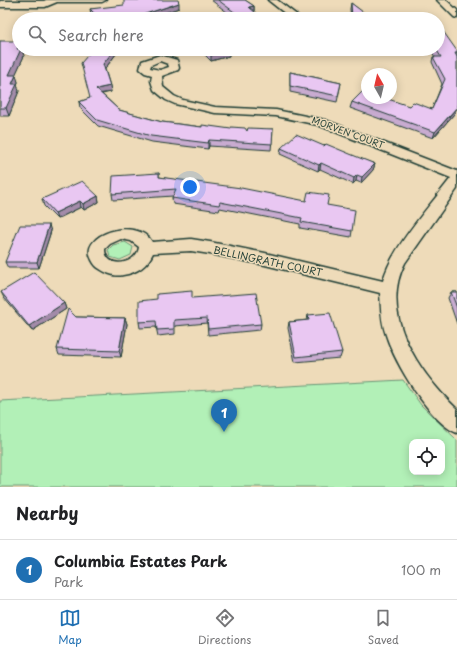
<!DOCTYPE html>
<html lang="en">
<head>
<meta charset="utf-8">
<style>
  :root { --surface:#fff; --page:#f6f6f6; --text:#202124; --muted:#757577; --line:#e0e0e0; --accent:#1f6fb2 }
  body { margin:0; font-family:"Playpen Sans",sans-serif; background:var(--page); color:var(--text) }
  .controls { position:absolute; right:12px; bottom:12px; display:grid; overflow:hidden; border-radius:8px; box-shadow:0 2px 10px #0003 }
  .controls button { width:36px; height:36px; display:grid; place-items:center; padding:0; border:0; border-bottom:1px solid var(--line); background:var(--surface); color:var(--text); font:20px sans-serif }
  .compass { position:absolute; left:361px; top:68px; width:36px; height:36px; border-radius:50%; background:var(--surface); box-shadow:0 2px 10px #0003; rotate:352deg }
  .you { position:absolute; left:190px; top:187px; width:14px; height:14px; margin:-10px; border:3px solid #fff; border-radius:50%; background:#1a73e8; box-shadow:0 0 0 6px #1a73e833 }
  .badge { display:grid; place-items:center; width:26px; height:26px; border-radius:50%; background:var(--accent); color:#fff; font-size:13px; font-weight:700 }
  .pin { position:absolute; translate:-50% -33px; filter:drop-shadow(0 1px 2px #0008) }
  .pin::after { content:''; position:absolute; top:21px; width:14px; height:12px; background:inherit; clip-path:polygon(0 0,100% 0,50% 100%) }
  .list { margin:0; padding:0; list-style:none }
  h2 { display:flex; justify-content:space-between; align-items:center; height:52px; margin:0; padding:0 16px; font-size:17px }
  h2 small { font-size:13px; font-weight:400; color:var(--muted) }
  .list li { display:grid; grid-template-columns:26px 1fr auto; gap:12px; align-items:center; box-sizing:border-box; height:60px; padding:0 16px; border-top:1px solid var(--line) }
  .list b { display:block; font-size:15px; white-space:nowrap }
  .list p { margin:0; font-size:13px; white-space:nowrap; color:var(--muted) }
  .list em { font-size:13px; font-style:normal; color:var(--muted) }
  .icon { flex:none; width:22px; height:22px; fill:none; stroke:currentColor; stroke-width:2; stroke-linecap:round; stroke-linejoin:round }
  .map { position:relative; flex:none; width:457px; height:487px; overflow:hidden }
  .search { position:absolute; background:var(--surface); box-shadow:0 2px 10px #0003; left:12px; right:12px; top:12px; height:44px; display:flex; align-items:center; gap:10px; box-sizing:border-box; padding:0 14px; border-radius:22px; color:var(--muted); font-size:15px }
  .sheet { height:112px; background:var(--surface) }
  nav { display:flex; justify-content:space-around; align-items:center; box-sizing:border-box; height:56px; border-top:1px solid var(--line); background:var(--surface); font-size:11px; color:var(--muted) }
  nav a { display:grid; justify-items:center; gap:2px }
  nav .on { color:var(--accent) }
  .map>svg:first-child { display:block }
  .green { fill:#b2f0b7; stroke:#689676; fill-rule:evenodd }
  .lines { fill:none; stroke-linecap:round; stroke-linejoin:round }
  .street-casing { stroke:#1f3d34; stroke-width:3 }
  .street { fill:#eedbb9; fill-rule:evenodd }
  .wall { fill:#c8abd0; stroke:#1f3d34 }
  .shaded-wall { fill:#a38ba9; stroke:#1f3d34 }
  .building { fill:#e9c7f2; stroke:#1f3d34 }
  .labels { text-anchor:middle; stroke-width:3; stroke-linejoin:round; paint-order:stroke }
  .far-street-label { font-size:9px; fill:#1f3d34; stroke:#eedbb9 }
  .street-label { font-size:10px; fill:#1f3d34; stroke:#eedbb9 }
</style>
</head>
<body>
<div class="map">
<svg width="457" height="487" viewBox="0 0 457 487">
  <rect width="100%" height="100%" fill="#eedbb9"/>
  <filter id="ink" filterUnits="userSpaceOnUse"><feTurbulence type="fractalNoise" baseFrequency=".025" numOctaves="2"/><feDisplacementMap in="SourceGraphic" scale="8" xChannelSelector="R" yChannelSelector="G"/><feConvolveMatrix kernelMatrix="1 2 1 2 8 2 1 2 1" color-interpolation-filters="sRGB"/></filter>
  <g filter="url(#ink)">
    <g class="green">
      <polygon points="125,242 133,247 131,255 120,260 110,257 108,250 113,245"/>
      <path d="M403,380L421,405L457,440V487H0V401ZM412,442H442V472H412Z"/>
    </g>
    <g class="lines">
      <g class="street-casing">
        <g id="street">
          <polygon points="46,0 106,0 102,2 57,2 45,7 0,7 0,1 44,1"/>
          <polygon points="268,0 277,0 302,19 292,19"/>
          <polygon points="437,0 446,0 457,10 457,18 454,17"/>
          <path d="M160,55L177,60L179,68L178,70L162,76L163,87L174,96L183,100L215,107L276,110L325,120L457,171V189L405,263C378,315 420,374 457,409V433C430,422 395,363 386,335C381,322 381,308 380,293L265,265L210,254L191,251L153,253C147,266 137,273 123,275C115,277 106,273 100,269C96,267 94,264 92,260C77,234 137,216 152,242L191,239L210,242L265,253L383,281C391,248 430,206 451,178L318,125L276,116L215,113L175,104L166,100L154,90L151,81L152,75L145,73L140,69L142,61ZM160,61L168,64L169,67L160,70L150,68L151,65ZM121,239L131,241L139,247C137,265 105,270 105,249L110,244Z"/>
        </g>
      </g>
      <use href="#street" class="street"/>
    </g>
    <g class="wall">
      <polygon points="211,0 245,0 254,6 254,11 263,19 236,19"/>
      <polygon points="351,3 371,19 351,19 350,9"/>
      <polygon points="179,8 146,19 96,19 91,14 90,9"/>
      <polygon points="0,41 19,49 23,49 22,50 24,56 15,75 18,82 17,85 19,91 9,116 0,116"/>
      <polygon points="93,49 115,49 116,54 105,69 110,86 111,92 102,94 119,110 162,122 202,127 247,131 273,129 271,150 209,146 208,149 152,142 98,126 80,108 79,102 90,98"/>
      <polygon points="199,49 227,49 229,56 211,61"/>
      <polygon points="430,49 438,49 457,51 457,107 454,114 433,138 350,108 352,102 409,106 432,109 442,84 432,62 433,57 435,57"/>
      <polygon points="290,72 341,83 337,102 290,92"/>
      <polygon points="324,146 375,164 373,170 361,183 356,181 353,184 320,169 318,171 280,154 281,148"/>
      <polygon points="159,173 159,177 327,205 352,231 351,237 300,228 300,224 220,208 219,211 173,204 172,198 173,196 113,200 112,194"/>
      <polygon points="98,196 99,202 84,210 81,207 57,219 44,206 42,199"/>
      <polygon points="51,231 39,268 8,268 5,262"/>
      <polygon points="1,292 64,303 66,309 32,331 4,298"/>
      <polygon points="451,292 457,292 457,324 448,298"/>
      <polygon points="192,298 261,324 260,330 208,335 207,323 175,326 175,334 158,336 156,327 140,328 139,322"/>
      <polygon points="308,315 342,352 340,358 295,362 288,328 289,322 307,320"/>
      <polygon points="76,317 125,318 127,324 121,357 59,355 57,349"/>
    </g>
    <g class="shaded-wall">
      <polygon points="179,3 179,8 146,19 130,19"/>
      <polygon points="254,6 254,12 249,7"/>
      <polygon points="19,45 19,49 23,49 22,50 24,56 12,82 9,75 17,49"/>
      <polygon points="115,49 116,54 104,70 103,64"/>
      <polygon points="354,49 363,49 353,53"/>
      <polygon points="229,51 229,56 211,61 211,55"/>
      <polygon points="16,75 18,82 17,85 19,91 9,116 6,108 12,84"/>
      <polygon points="110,86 111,92 98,94 96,89"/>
      <polygon points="457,108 454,114 433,138 435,132"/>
      <polygon points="209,140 209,146 208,149 208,143"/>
      <polygon points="321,163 320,169 318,171 319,165"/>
      <polygon points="375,164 373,170 361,183 362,177"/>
      <polygon points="357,175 356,181 353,184 354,178"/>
      <polygon points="98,196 99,202 84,210 83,204"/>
      <polygon points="80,201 81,207 57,219 55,213"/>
      <polygon points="49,225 51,231 39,268 37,262"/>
      <polygon points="64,303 66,309 32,331 29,326"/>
      <polygon points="125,318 127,324 121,357 119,351"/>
    </g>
    <g class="building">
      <polygon points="124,0 178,0 179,3 130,19 100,19 90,9 124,5"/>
      <polygon points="218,0 245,0 254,6 249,7 263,19 239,19 238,18 241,17"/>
      <polygon points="351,3 371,18 371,19 352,19"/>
      <polygon points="438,24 457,51 457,53 455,53 457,57 457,107 435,132 352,102 363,91 367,92 367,98 385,98 409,106 413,102 432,109 445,79 433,57 441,57 436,49 438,49"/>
      <polygon points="0,41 19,41 19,45 17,49 21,49 9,75 16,75 12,84 17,84 6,108 0,108"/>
      <polygon points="93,49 115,49 103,64 110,86 96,89 119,110 162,122 202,127 202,125 231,129 231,127 245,128 247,131 248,128 273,129 272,144 209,140 208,143 151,136 97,120 79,102 90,98 81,63"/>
      <polygon points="204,49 227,49 229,51 211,55"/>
      <polygon points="290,72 341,83 338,96 290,86"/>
      <polygon points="296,134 324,146 326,144 350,154 375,164 362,177 357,175 354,178 321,163 319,165 281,148"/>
      <polygon points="159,173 159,177 241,188 306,201 308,192 329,195 327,205 355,210 352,231 301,222 302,218 220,202 219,205 172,198 176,189 112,194 113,176"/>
      <polygon points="82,181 98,196 83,204 80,201 55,213 42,199"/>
      <polygon points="20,225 49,225 37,262 5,262"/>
      <polygon points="34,272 64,303 29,326 1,292"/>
      <polygon points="192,291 192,298 256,293 261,324 208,329 207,318 174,320 174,329 157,330 156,321 139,322 139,301 157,299 157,294"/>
      <polygon points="451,292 457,292 457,308"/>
      <polygon points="68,309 76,317 125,318 119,351 57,349"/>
      <polygon points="330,313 342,352 296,357 289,322 309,320 308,315"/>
    </g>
  </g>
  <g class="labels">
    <g class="far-street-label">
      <text transform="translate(348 133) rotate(20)" y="3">MORVEN COURT</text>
    </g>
    <g class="street-label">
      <text transform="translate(268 261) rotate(12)" y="4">BELLINGRATH COURT</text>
    </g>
  </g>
</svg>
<div class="controls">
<button><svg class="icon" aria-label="locate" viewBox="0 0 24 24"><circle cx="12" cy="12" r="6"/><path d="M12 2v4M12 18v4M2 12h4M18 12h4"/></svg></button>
</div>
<svg class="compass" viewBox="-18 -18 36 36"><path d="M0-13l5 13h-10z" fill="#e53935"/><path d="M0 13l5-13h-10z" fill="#757577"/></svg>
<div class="you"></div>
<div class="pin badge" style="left:224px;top:432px">1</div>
<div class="search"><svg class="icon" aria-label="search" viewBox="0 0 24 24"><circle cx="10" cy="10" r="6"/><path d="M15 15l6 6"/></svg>Search here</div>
</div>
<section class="sheet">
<h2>Nearby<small></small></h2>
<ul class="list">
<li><span class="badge">1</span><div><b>Columbia Estates Park</b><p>Park</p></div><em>100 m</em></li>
</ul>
</section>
<nav>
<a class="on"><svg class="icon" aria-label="map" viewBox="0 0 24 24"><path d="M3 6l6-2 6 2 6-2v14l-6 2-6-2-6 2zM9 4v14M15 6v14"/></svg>Map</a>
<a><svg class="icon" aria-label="directions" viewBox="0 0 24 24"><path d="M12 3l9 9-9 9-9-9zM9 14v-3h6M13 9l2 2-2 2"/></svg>Directions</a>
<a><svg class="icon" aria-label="saved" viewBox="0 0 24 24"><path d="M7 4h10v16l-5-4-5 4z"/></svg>Saved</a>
</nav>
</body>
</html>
